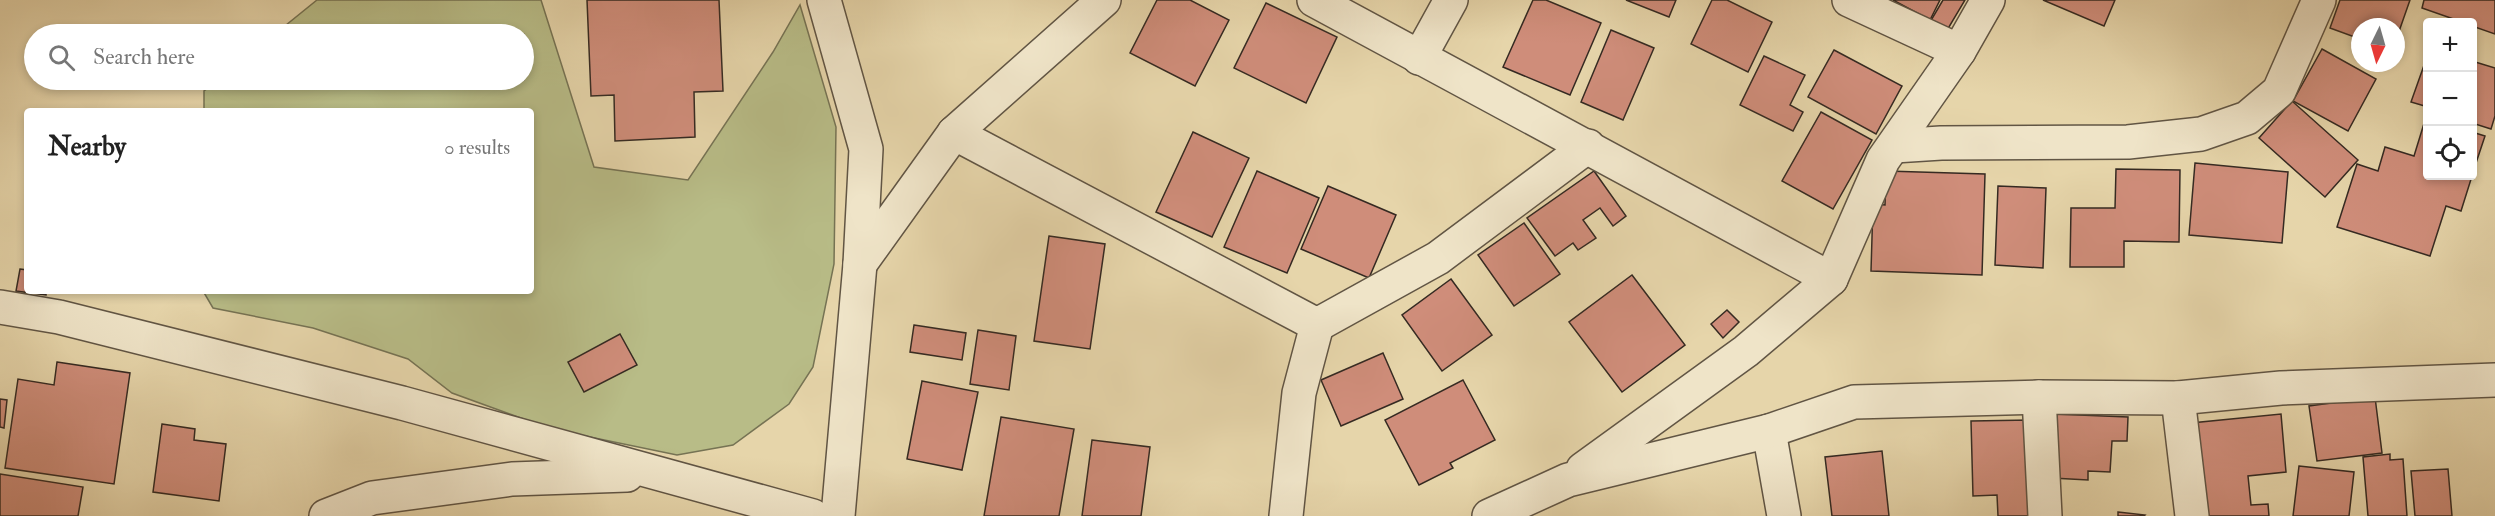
<!DOCTYPE html>
<html lang="en">
<head>
<meta charset="utf-8">
<style>
  :root { --surface:#fff; --page:#f6f6f6; --text:#222; --muted:#767676; --line:#e0e0e0 }
  body { margin:0; font-family:"IM FELL Double Pica",serif; background:var(--page); color:var(--text) }
  .controls { position:absolute; right:18px; top:18px; display:grid; overflow:hidden; border-radius:6px; box-shadow:0 3px 9px #0003 }
  .controls button { width:54px; height:54px; display:grid; place-items:center; padding:0; border:0; border-bottom:2px solid var(--line); background:var(--surface); color:var(--text); font:30px sans-serif }
  .compass { position:absolute; left:2351px; top:18px; width:54px; height:54px; border-radius:50%; background:var(--surface); box-shadow:0 3px 9px #0003; rotate:185deg }
  .list { margin:0; padding:0; list-style:none }
  h2 { display:flex; justify-content:space-between; align-items:center; height:78px; margin:0; padding:0 24px; font-size:26px }
  h2 small { font-size:20px; font-weight:400; color:var(--muted) }
  .icon { flex:none; width:33px; height:33px; fill:none; stroke:currentColor; stroke-width:2; stroke-linecap:round; stroke-linejoin:round }
  .map { position:relative; flex:none; width:2495px; height:516px; overflow:hidden }
  .search { position:absolute; background:var(--surface); box-shadow:0 3px 9px #0003; left:24px; top:24px; width:510px; height:66px; display:flex; align-items:center; gap:15px; box-sizing:border-box; padding:0 21px; border-radius:33px; color:var(--muted); font-size:22px }
  .panel { position:absolute; background:var(--surface); box-shadow:0 3px 9px #0003; left:24px; top:108px; width:510px; height:186px; border-radius:6px }
  .map>svg:first-child { display:block }
  .green { fill:#b8bc87; stroke:#767354; stroke-width:1.5 }
  .building { fill:#cf8d7a; stroke:#352a22; stroke-width:1.5 }
  .lines { fill:none; stroke-linecap:round; stroke-linejoin:round }
  .street-casing { stroke:#615544; stroke-width:36 }
  .street { stroke:#efe4c8; stroke-width:33 }
</style>
</head>
<body>
<div class="map">
<svg width="2495" height="516" viewBox="0 0 2495 516">
  <rect width="100%" height="100%" fill="#e6d5aa"/>
  <filter id="stains"><feTurbulence type="fractalNoise" baseFrequency=".00333" numOctaves="4"/><feColorMatrix values="0 0 0 0 .2 0 0 0 0 .09 0 0 0 0 .02 0 0 0 .5 -.17"/></filter>
  <radialGradient id="worn" r=".72"><stop offset=".6" stop-color="#630" stop-opacity="0"/><stop offset="1" stop-color="#630" stop-opacity=".3"/></radialGradient>
  <polygon class="green" points="317,0 541,0 594,167 688,180 773,52 800,5 836,127 834,264 813,367 789,404 733,445 677,455 551,429 452,393 408,359 313,328 213,308 203,291 531,291 531,111 204,111 204,91 219,80 524,80 524,34 275,34"/>
  <g class="building">
    <polygon points="587,0 719,0 723,91 694,92 695,137 615,141 614,95 591,96"/>
    <polygon points="1157,0 1190,0 1229,20 1195,86 1130,53"/>
    <polygon points="1533,0 1546,0 1601,23 1570,95 1503,67"/>
    <polygon points="1626,0 1676,0 1669,17"/>
    <polygon points="1712,0 1727,0 1772,22 1748,72 1691,44"/>
    <polygon points="1893,0 1940,0 1930,20"/>
    <polygon points="1943,0 1965,0 1946,32 1930,22"/>
    <polygon points="2043,0 2115,0 2104,26"/>
    <polygon points="2340,0 2410,0 2396,40 2396,27 2360,27 2360,39 2330,28"/>
    <polygon points="2424,0 2495,0 2495,34 2472,26 2472,22 2462,22 2422,8"/>
    <polygon points="1266,3 1337,37 1306,103 1234,68"/>
    <polygon points="1611,30 1654,48 1623,120 1581,102"/>
    <polygon points="2322,49 2376,79 2348,131 2293,101"/>
    <polygon points="1834,50 1902,86 1876,134 1808,97"/>
    <polygon points="2428,54 2428,107 2411,102"/>
    <polygon points="1764,56 1805,75 1790,105 1803,112 1793,131 1740,105"/>
    <polygon points="2472,61 2495,68 2495,116 2491,129 2472,123"/>
    <polygon points="2292,101 2358,160 2325,197 2259,138"/>
    <polygon points="1821,112 1872,140 1833,209 1782,181"/>
    <polygon points="2426,117 2428,176 2472,176 2461,211 2446,206 2430,256 2337,227 2357,164 2378,171 2385,147 2414,156"/>
    <polygon points="1193,132 1249,158 1212,237 1156,212"/>
    <polygon points="2472,132 2485,136 2472,175"/>
    <polygon points="2195,163 2288,172 2282,243 2189,235"/>
    <polygon points="2116,169 2180,170 2179,242 2124,241 2124,267 2070,267 2071,208 2115,208"/>
    <polygon points="1257,171 1319,198 1287,273 1224,247"/>
    <polygon points="1594,171 1626,216 1613,226 1600,208 1583,220 1596,238 1578,250 1573,243 1555,256 1527,218"/>
    <polygon points="1886,171 1985,174 1982,275 1871,271 1873,204 1885,205"/>
    <polygon points="1328,186 1396,215 1369,278 1301,249"/>
    <polygon points="1998,186 2046,188 2043,268 1995,265"/>
    <polygon points="1524,223 1560,274 1514,306 1478,255"/>
    <polygon points="1049,236 1105,244 1090,349 1034,341"/>
    <polygon points="20,269 27,270 27,291 46,291 46,295 16,291"/>
    <polygon points="1632,275 1685,345 1622,392 1569,322"/>
    <polygon points="1451,279 1492,335 1442,371 1402,315"/>
    <polygon points="1727,310 1739,322 1723,338 1711,324"/>
    <polygon points="914,325 966,333 962,360 910,352"/>
    <polygon points="978,330 1016,336 1009,390 970,384"/>
    <polygon points="620,334 637,365 584,392 568,362"/>
    <polygon points="1383,353 1403,399 1341,426 1321,380"/>
    <polygon points="57,362 130,373 114,484 5,468 18,379 54,385"/>
    <polygon points="1463,380 1495,440 1450,463 1453,468 1419,485 1385,420"/>
    <polygon points="922,381 978,392 962,470 907,459"/>
    <polygon points="2375,397 2382,453 2317,461 2309,406"/>
    <polygon points="0,399 7,400 4,428 0,427"/>
    <polygon points="2054,414 2128,417 2127,441 2112,441 2110,472 2088,471 2088,480 2052,478"/>
    <polygon points="2281,414 2286,472 2248,476 2251,505 2268,504 2269,516 2199,516 2191,423"/>
    <polygon points="1001,417 1074,429 1059,516 984,516"/>
    <polygon points="2031,420 2040,516 1998,516 1997,495 1973,496 1971,421"/>
    <polygon points="162,424 195,429 194,440 226,444 219,501 153,492"/>
    <polygon points="1092,440 1150,447 1141,516 1082,516"/>
    <polygon points="1882,451 1889,516 1832,516 1825,457"/>
    <polygon points="2390,454 2390,460 2403,459 2407,516 2368,516 2363,457"/>
    <polygon points="2299,466 2354,472 2349,516 2293,516"/>
    <polygon points="2448,469 2452,516 2415,516 2411,471"/>
    <polygon points="0,474 83,487 78,516 0,516"/>
    <polygon points="2118,512 2145,515 2144,516 2118,516"/>
  </g>
  <g class="lines">
    <g class="street-casing">
      <g id="street">
        <polyline points="824,0 866,149 860,264 838,516"/>
        <polyline points="1314,0 1831,279"/>
        <polyline points="1849,0 1959,51"/>
        <polyline points="1419,58 1451,0"/>
        <polyline points="954,133 1317,325 1438,258 1588,146"/>
        <polyline points="1894,146 1941,143 2128,142 2201,134 2247,118 2279,91 2319,0"/>
        <polyline points="860,264 954,133 1104,0"/>
        <polyline points="0,307 59,317 402,403 813,516"/>
        <polyline points="2039,397 2045,516"/>
        <polyline points="2178,398 2192,516"/>
        <polyline points="1769,431 1784,516"/>
        <polyline points="1583,469 1746,351 1831,279 1883,160 1959,51 1988,0"/>
        <polyline points="326,516 372,498 512,479 627,475"/>
        <polyline points="1286,516 1299,393 1317,325"/>
        <polyline points="1489,516 1568,480 1769,431 1854,402 2039,397 2178,398 2281,388 2495,380"/>
      </g>
    </g>
    <use href="#street" class="street"/>
  </g>
  <rect width="100%" height="100%" filter="url(#stains)"/>
  <rect width="100%" height="100%" fill="url(#worn)"/>
</svg>
<div class="controls">
<button>+</button>
<button>−</button>
<button><svg class="icon" aria-label="locate" viewBox="0 0 24 24"><circle cx="12" cy="12" r="6"/><path d="M12 2v4M12 18v4M2 12h4M18 12h4"/></svg></button>
</div>
<svg class="compass" viewBox="-18 -18 36 36"><path d="M0-13l5 13h-10z" fill="#e53935"/><path d="M0 13l5-13h-10z" fill="#767676"/></svg>
<div class="search"><svg class="icon" aria-label="search" viewBox="0 0 24 24"><circle cx="10" cy="10" r="6"/><path d="M15 15l6 6"/></svg>Search here</div>
<section class="panel">
<h2>Nearby<small>0 results</small></h2>
<ul class="list">
</ul>
</section>
</div>
</body>
</html>
